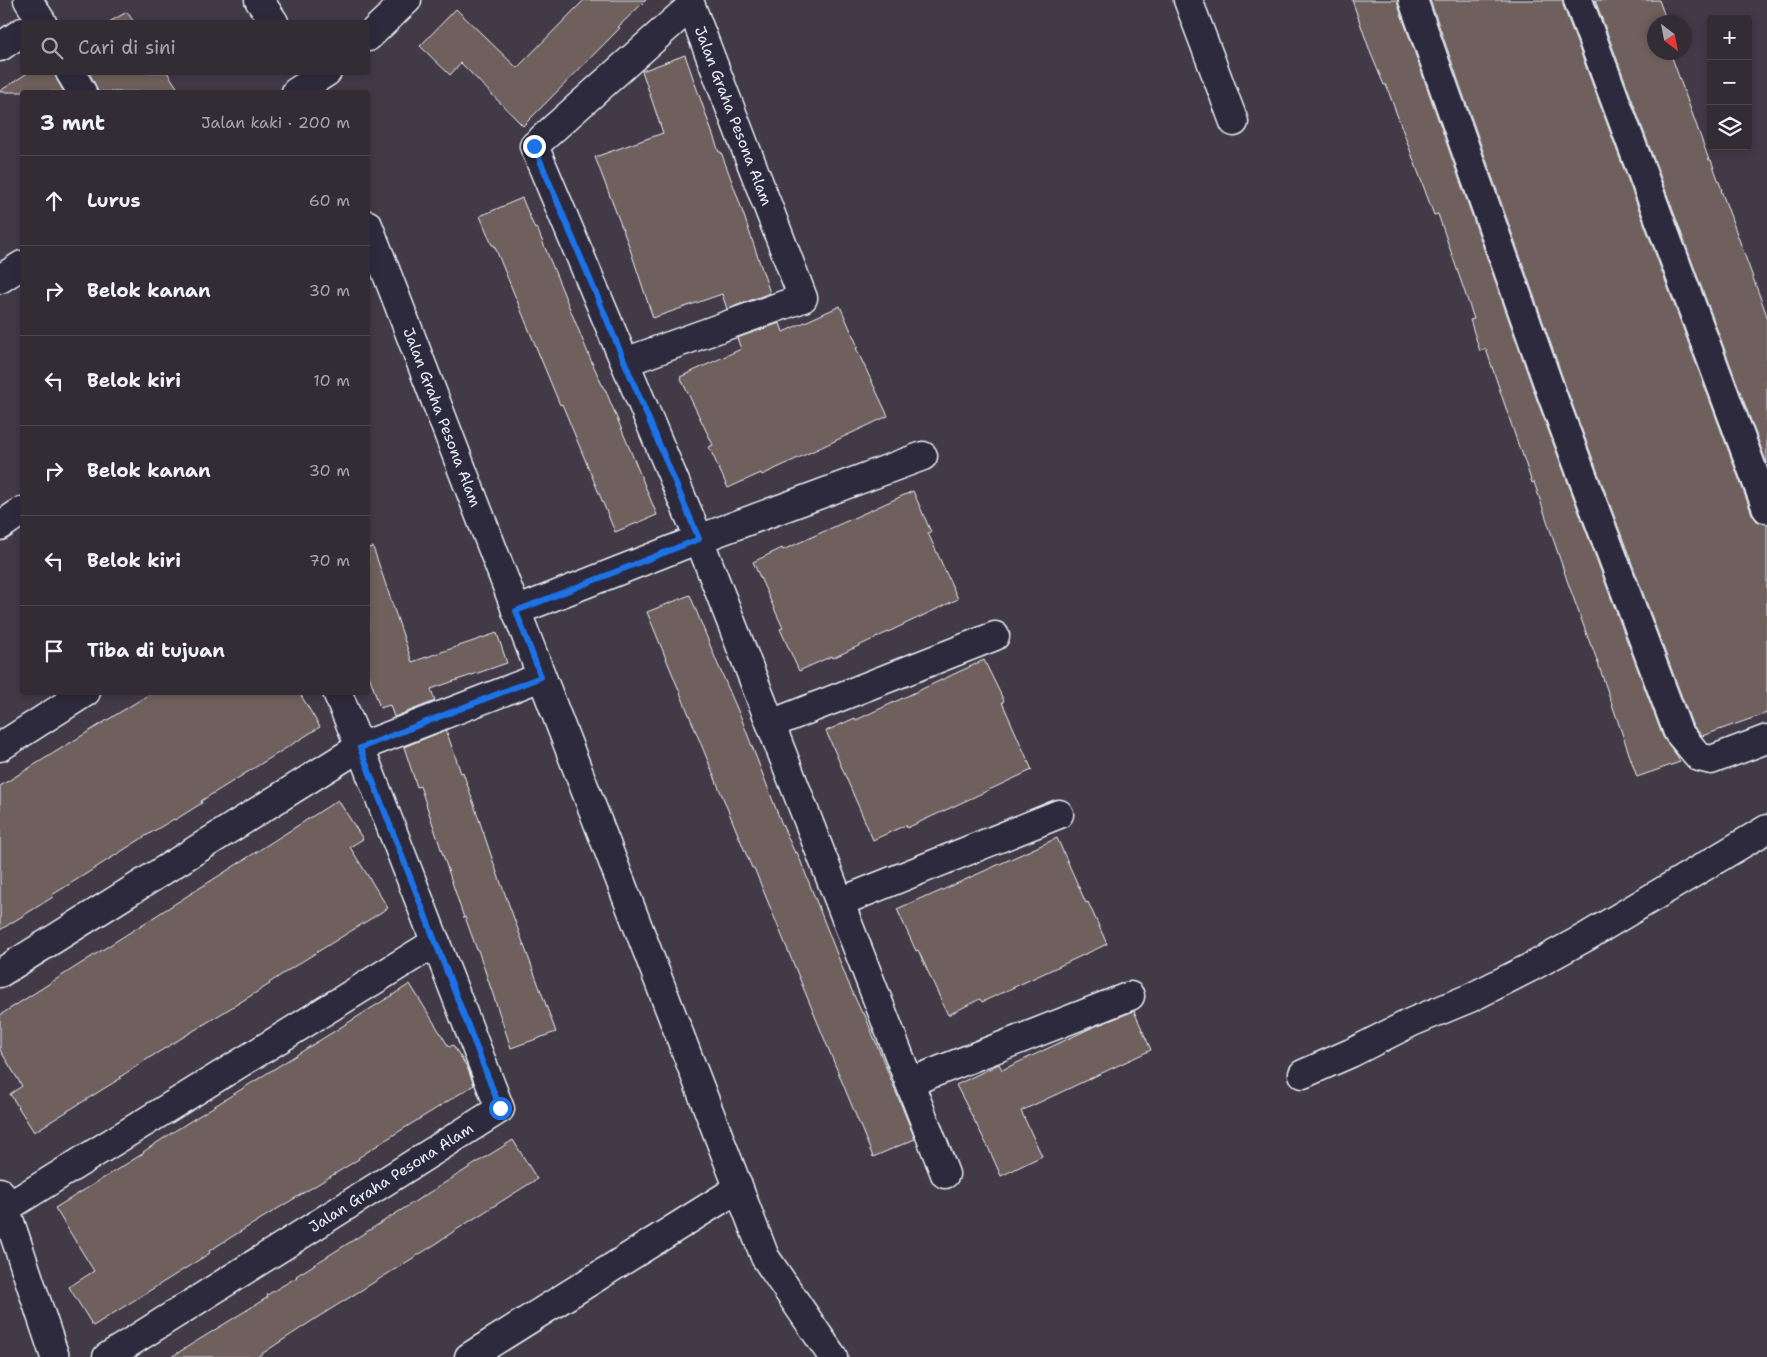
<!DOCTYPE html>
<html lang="id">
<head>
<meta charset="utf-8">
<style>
  :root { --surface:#322c35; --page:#3a343d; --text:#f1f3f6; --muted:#a8a7ad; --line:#4d4850 }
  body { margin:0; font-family:"Shantell Sans",sans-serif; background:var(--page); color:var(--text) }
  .controls { position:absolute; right:15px; top:15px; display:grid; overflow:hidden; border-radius:5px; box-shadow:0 2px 8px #0003 }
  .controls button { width:45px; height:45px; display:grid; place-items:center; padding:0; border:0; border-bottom:1px solid var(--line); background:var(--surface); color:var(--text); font:25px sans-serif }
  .compass { position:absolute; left:1647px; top:15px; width:45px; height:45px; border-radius:50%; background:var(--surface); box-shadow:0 2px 8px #0003; rotate:148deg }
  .stop { position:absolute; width:15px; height:15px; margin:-11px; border:4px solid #1a73e8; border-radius:50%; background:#fff }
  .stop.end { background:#1a73e8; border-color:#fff; box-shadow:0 1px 5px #0008 }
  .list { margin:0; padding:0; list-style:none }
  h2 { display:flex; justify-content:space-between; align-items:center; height:65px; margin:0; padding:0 20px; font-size:21px }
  h2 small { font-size:16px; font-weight:400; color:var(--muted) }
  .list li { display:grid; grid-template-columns:32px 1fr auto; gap:15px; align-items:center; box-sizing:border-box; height:90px; padding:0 20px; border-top:1px solid var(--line) }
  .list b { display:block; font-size:19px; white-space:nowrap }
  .list em { font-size:16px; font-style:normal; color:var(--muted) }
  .icon { flex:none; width:28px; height:28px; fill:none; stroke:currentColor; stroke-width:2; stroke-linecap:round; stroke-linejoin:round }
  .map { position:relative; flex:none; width:1767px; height:1357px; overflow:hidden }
  .search { position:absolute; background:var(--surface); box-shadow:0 2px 8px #0003; left:20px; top:20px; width:350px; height:55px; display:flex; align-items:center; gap:12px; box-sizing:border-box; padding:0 18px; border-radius:5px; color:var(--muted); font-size:19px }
  .panel { position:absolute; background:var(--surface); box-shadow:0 2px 8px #0003; left:20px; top:90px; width:350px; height:605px; border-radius:5px }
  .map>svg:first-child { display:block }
  .building { fill:#6f615d; stroke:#e8f1f8 }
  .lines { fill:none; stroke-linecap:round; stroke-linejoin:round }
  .minor-casing { stroke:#e8f1f8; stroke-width:31 }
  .minor { stroke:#2f2a3d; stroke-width:28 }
  .route { stroke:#1a73e8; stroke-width:6 }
  .labels { text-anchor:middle; stroke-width:5; stroke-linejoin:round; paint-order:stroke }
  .street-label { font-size:15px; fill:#e8f1f8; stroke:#2f2a3d }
</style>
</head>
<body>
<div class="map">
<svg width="1767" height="1357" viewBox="0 0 1767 1357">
  <rect width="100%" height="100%" fill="#423a47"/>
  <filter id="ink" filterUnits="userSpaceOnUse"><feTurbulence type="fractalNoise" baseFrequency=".02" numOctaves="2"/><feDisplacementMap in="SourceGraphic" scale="10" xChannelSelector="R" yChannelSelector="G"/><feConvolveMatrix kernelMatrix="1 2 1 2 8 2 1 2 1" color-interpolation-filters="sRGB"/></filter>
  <g filter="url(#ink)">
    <g class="building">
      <polygon points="584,0 646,0 618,27 620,28 523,126 461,63 450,75 420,46 456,9 517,68"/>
      <polygon points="1352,0 1398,0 1398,5 1537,400 1663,737 1678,757 1680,762 1637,777 1592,646 1591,646 1568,583 1534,482 1532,483 1521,450 1520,450 1486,349 1480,351 1470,320 1474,319 1438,214 1434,215 1386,85 1384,85 1371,54"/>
      <polygon points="1430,0 1563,0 1563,5 1752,514 1757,521 1767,524 1767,713 1702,736 1692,724 1567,390"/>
      <polygon points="1595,0 1659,0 1667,22 1654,22 1654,52 1670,52 1709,160 1711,160 1722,190 1721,190 1767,316 1767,464"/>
      <polygon points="127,12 134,22 109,22"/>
      <polygon points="685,55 719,152 721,152 738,198 770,293 727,309 722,294 653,318 629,246 595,157 663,133 642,71"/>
      <polygon points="29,72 54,72 57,80 64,92 0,92 0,91"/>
      <polygon points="89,72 167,72 180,92 98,92 95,84"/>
      <polygon points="522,198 535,229 537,228 590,358 604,389 605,389 657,515 615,532 562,404 560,405 494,245 492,245 480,216"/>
      <polygon points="840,306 858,347 856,348 888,416 762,475 761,473 728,488 709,447 713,445 680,377 741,349 737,338 780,323 783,332"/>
      <polygon points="913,491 931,532 928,533 958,599 833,658 832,656 799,671 780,629 783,628 753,562 782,548 783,550"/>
      <polygon points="373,547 412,662 497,633 507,663 431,689 435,701 394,717 390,705 380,708 368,672 368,548"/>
      <polygon points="690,595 716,660 742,720 781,822 795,853 797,852 848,982 862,1013 864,1013 915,1139 873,1157 754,868 752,868 739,837 647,612"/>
      <polygon points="984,660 1004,701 1002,702 1032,770 907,828 906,825 873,840 826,731 855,718 856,720"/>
      <polygon points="153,692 299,692 320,727 230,783 201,801 202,803 175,820 174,819 144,837 81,877 52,895 53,897 0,930 0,786"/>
      <polygon points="446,730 461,773 463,772 495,867 556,1032 511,1048 478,950 477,950 465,917 464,918 420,786 417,787 404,747"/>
      <polygon points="338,800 363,839 350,847 388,908 298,964 269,983 270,984 149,1058 120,1077 121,1078 34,1132 10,1094 22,1086 0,1050 0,1015"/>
      <polygon points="1057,838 1086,903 1088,902 1107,944 982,1002 980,999 948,1015 918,950 916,951 897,909 926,896 927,897"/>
      <polygon points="410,984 449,1047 453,1045 467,1067 474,1085 387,1139 358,1158 359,1159 238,1233 209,1251 210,1253 93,1326 69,1287 94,1271 55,1208 144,1153 143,1152 173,1132"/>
      <polygon points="1134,1011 1151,1050 1021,1111 1042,1156 1001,1176 988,1147 956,1085 999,1064 1002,1070 1091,1028"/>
      <polygon points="513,1140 537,1179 467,1223 439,1241 439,1242 318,1317 257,1357 171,1357 268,1297 267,1295 297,1277 296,1276"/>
    </g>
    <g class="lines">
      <g class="minor-casing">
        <g id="minor">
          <polyline points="28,0 42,22"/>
          <polyline points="259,0 274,22"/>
          <polyline points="1188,0 1234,122"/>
          <polyline points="1413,0 1552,395 1678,732 1699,757 1711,760 1767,739"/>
          <polyline points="1578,0 1767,509"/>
          <polyline points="368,37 407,0"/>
          <polyline points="0,47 22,32"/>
          <polyline points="70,72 82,92"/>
          <polyline points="296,92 327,72"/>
          <path id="s1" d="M368,225L765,1257L833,1357"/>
          <polyline points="0,279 22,265"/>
          <polyline points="923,456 699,539 945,1174"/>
          <polyline points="0,526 22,511"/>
          <path id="s2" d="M516,611L699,539L534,146L691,6L803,298L625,362"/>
          <polyline points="771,724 995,636"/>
          <polyline points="0,747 86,692"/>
          <polyline points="840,902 1059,814"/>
          <polyline points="0,973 360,747 541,677"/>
          <polyline points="1303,1074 1351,1053 1412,1022 1470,998 1533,966 1586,937 1767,829"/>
          <polyline points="910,1082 1130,996"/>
          <polyline points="0,1192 55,1357"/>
          <polyline points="6,1208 436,942"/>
          <path id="s3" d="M107,1357L500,1109L360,747L337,692"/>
          <polyline points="469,1357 739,1188"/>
        </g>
      </g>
      <use href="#minor" class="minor"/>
    </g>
  </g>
  <g class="lines" filter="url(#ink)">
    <polyline class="route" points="500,1108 360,748 541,677 516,611 699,539 534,146"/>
  </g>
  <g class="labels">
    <g class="street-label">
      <text dy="5" stroke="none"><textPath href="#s2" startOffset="951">Jalan Graha Pesona Alam</textPath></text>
      <text dy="5" stroke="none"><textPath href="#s1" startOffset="206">Jalan Graha Pesona Alam</textPath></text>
      <text dy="5" stroke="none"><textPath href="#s3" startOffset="336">Jalan Graha Pesona Alam</textPath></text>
    </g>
  </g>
</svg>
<div class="controls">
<button>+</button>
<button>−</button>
<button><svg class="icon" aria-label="layers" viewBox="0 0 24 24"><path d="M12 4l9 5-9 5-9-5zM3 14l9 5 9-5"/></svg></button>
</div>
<svg class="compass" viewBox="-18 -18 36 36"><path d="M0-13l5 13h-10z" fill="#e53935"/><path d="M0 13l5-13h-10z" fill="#a8a7ad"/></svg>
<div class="stop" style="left:500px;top:1108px"></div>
<div class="stop end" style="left:534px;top:146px"></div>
<div class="search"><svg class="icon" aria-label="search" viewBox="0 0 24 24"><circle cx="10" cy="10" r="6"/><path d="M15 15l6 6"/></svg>Cari di sini</div>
<section class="panel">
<h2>3 mnt<small>Jalan kaki · 200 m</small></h2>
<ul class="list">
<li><svg class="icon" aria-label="ahead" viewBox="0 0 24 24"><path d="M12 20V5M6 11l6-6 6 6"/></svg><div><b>Lurus</b></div><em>60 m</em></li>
<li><svg class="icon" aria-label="right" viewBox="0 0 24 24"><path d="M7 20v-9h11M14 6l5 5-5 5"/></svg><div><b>Belok kanan</b></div><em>30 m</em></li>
<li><svg class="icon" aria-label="left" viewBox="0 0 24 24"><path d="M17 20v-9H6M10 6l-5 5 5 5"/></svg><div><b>Belok kiri</b></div><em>10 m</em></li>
<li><svg class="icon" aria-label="right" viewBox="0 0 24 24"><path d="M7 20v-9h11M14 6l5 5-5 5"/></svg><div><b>Belok kanan</b></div><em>30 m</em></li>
<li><svg class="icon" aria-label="left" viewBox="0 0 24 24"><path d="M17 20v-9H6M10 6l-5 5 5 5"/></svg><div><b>Belok kiri</b></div><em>70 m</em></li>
<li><svg class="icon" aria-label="arrive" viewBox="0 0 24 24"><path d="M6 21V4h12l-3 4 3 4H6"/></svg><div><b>Tiba di tujuan</b></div></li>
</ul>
</section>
</div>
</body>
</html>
